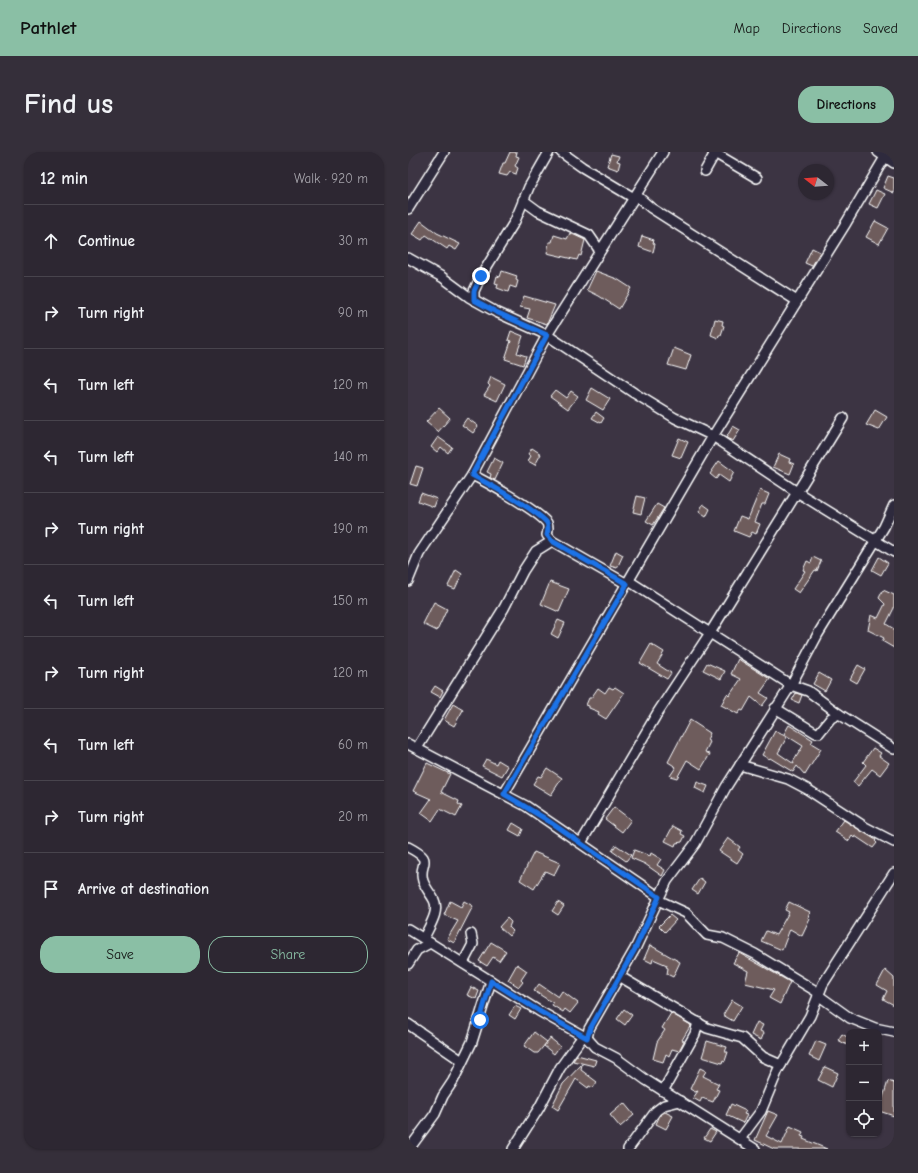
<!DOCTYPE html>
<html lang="en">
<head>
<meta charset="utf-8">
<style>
  :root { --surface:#2d2732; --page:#352f3a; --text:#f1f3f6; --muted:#a7a5ac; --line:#48444d; --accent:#8abfa5 }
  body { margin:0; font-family:"Comic Neue",sans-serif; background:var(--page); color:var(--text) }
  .controls { position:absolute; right:12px; bottom:12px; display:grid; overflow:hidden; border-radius:8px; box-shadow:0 1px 3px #0004 }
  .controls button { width:36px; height:36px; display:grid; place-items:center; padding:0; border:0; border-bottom:1px solid var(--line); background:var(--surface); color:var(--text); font:20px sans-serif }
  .compass { position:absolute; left:390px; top:12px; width:36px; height:36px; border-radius:50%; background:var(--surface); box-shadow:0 1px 3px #0004; rotate:287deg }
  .stop { position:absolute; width:12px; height:12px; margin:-9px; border:3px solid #1a73e8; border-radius:50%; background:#fff }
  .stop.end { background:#1a73e8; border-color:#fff; box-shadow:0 1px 4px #0008 }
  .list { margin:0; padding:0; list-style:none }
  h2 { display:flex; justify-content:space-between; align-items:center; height:52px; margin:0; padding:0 16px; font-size:17px }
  h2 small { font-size:13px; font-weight:400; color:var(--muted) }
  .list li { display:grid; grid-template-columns:26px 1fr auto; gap:12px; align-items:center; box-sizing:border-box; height:72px; padding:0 16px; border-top:1px solid var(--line) }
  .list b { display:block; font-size:15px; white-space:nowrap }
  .list em { font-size:13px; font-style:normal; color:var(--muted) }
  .actions { display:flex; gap:8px; padding:12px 16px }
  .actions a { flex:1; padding:9px 0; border:1px solid var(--accent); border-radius:16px; text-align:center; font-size:14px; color:var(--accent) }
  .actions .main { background:var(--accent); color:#111 }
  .icon { flex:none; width:22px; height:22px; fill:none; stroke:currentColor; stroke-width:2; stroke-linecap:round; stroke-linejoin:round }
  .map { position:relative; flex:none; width:486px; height:997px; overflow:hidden; border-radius:16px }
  header { display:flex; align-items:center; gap:24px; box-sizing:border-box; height:56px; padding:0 20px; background:var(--accent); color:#111 }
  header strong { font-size:19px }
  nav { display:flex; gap:22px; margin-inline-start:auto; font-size:14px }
  .intro { display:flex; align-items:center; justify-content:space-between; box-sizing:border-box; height:96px; padding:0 24px }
  h1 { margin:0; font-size:28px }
  .button { padding:10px 18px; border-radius:16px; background:var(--accent); color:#111; font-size:14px; font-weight:700 }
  main { display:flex; gap:24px; padding:0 24px }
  aside { flex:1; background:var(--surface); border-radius:16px; box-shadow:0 1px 3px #0004 }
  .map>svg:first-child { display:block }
  .building { fill:#6e5b5b; stroke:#fff }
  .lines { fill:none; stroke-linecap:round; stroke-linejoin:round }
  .minor-casing { stroke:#fff; stroke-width:12 }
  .minor { stroke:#2f2a3d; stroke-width:9 }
  .route { stroke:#1a73e8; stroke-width:5 }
</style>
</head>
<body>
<header>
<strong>Pathlet</strong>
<nav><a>Map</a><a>Directions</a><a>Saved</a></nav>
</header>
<div class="intro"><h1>Find us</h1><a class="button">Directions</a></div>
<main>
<aside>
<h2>12 min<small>Walk · 920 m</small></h2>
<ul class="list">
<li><svg class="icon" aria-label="ahead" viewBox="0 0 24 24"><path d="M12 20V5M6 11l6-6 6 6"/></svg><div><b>Continue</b></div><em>30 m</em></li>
<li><svg class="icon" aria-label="right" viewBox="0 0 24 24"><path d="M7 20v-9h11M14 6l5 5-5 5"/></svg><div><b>Turn right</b></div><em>90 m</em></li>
<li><svg class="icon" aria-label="left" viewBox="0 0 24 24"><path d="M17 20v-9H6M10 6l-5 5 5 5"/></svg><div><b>Turn left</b></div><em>120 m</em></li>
<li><svg class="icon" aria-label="left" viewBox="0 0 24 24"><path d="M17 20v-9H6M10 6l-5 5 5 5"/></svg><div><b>Turn left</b></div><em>140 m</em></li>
<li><svg class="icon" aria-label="right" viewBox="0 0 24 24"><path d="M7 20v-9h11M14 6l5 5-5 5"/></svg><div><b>Turn right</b></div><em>190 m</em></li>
<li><svg class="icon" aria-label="left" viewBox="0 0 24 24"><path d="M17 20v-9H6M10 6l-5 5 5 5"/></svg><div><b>Turn left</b></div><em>150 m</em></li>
<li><svg class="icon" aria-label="right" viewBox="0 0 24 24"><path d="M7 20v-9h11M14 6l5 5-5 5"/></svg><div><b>Turn right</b></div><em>120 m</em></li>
<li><svg class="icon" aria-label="left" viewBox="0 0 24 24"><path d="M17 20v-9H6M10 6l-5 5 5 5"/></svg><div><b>Turn left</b></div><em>60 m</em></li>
<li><svg class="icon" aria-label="right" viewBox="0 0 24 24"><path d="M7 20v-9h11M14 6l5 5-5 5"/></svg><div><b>Turn right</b></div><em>20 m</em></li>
<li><svg class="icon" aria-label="arrive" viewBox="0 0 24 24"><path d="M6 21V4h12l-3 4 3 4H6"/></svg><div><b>Arrive at destination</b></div></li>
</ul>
<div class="actions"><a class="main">Save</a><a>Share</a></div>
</aside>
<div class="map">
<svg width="486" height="997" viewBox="0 0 486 997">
  <rect width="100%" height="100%" fill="#3c3443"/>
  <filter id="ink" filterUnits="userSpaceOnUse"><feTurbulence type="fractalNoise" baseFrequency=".025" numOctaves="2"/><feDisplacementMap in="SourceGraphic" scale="8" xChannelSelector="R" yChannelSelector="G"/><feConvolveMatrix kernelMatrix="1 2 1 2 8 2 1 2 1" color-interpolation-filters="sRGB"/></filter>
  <g filter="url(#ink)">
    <g class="building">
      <polygon points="102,0 109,0 108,4 111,5 107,14 110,16 108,22 102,20 99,24 91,22 95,11 97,11"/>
      <polygon points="203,2 211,4 209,9 212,10 210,18 199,14"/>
      <polygon points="480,24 486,26 486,41 475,36"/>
      <polygon points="468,38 477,42 470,56 461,52"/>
      <polygon points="13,69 29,81 52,92 48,98 41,94 39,97 18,83 14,88 4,82"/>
      <polygon points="467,69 480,76 471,92 458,85"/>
      <polygon points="162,81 177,88 173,104 171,103 169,108 139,101 141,90 144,90 146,83 159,87"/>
      <polygon points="234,84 246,88 245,91 247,92 245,100 231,95"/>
      <polygon points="404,96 412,100 404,114 397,111"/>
      <polygon points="94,119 109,124 108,128 110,129 108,136 102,134 100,140 89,136 90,132 87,131 89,124 92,125"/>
      <polygon points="188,119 209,127 223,136 211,157 191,144 179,138"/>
      <polygon points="116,144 147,153 139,172 119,166 122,157 112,155"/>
      <polygon points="307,167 315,169 314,173 316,174 313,183 311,183 310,186 303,183"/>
      <polygon points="103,179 115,184 109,201 118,204 115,213 97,207 103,189 100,188"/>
      <polygon points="266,196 283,203 278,218 260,213"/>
      <polygon points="83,225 97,232 89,249 76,243 82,234 80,232"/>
      <polygon points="184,236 202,247 195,258 178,248"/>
      <polygon points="147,238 158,246 163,239 170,244 160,257 142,244"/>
      <polygon points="31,256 42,266 30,280 18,270"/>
      <polygon points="467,258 479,265 471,278 458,273"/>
      <polygon points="188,260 196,266 193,271 184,266"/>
      <polygon points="59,266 70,274 65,281 54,273"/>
      <polygon points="325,274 332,278 325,289 318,286"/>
      <polygon points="30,285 44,295 40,301 33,295 29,300 23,295"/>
      <polygon points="271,286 280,290 273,306 264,303"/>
      <polygon points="124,296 133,302 127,313 120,309 123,304 120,302"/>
      <polygon points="371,302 382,307 381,310 386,312 382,322 365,315"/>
      <polygon points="86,306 95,311 87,328 82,326 83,322 79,320"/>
      <polygon points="311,309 326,320 321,330 311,323 308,327 302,322"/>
      <polygon points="8,314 15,316 9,334 2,332"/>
      <polygon points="352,338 361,342 357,352 354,352 347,370 352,372 348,382 344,380 341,385 326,379 332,364 340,367"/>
      <polygon points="13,341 29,347 26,355 10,349"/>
      <polygon points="229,344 237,346 233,362 225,360"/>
      <polygon points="249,352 256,356 245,373 238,369"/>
      <polygon points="295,352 302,357 298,365 291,360"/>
      <polygon points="208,399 215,403 209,416 202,414"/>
      <polygon points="405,405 413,409 409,419 407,418 391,441 385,437 397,419 395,418 399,409 403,411"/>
      <polygon points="471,405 480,411 473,423 464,418"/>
      <polygon points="48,418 54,422 47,437 40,434"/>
      <polygon points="142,430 161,437 151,460 133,452"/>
      <polygon points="475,438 486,443 486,456 478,472 486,477 486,496 474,489 476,486 460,478 463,463 470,466 477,452 471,446"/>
      <polygon points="26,450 39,457 29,479 15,472"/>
      <polygon points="150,468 157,471 150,486 143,482"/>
      <polygon points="243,492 256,500 249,512 263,521 259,527 232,511"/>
      <polygon points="330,507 362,527 352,541 360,546 354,554 343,545 335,559 333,558 330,562 313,553 319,542 321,544 333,527 323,522"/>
      <polygon points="299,511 317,519 313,527 295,518"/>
      <polygon points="450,513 457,517 449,531 442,527"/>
      <polygon points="411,521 423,528 417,539 405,532"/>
      <polygon points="27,534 35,539 32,545 23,540"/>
      <polygon points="201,535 205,537 207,535 216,541 198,567 190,562 191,560 181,556 181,554 178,553 181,546 183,546 190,536 197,541"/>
      <polygon points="388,541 394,543 391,551 384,548"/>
      <polygon points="45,552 55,558 46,574 36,568"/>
      <polygon points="282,568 302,581 299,588 302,590 297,600 302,602 293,617 279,608 269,626 262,624 268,615 260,610"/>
      <polygon points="381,573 405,588 403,591 413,597 397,623 389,614 385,620 362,606 361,607 354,603 367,579 379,585 370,601 386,612 385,610 395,594 376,582"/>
      <polygon points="465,596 473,601 471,604 481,611 472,623 464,617 450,634 445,630 458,613 455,610"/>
      <polygon points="78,607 88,612 90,608 100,614 94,624 74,614"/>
      <polygon points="19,611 42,622 33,640 51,649 50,652 54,654 48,665 32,657 24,669 13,661 23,647 5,639"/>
      <polygon points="139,616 154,626 143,643 125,632 130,624 133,625"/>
      <polygon points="289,630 300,634 297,641 287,636"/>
      <polygon points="206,655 223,668 214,680 197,667"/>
      <polygon points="436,668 468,688 467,689 469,691 465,696 447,684 446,686 444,684 441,689 427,680"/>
      <polygon points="105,671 115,677 112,684 101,678"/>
      <polygon points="265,674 274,679 273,682 277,684 274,690 268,691 267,694 257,689"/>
      <polygon points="320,686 332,695 330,698 335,702 329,711 311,699"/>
      <polygon points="208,693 223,703 218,709 204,699"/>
      <polygon points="226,698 242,704 243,701 253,707 249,713 257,718 254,724 237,712 223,706"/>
      <polygon points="126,700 152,711 146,723 137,719 126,737 112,728"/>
      <polygon points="292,726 297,730 290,742 284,738"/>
      <polygon points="42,749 53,755 56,749 65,754 46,791 39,787 50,769 36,763"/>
      <polygon points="150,750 156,754 150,763 144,759"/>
      <polygon points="381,750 402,760 400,766 402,767 394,784 382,777 374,798 353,789 358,779 368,783 381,760 377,758"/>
      <polygon points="262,763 268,768 257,780 251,774"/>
      <polygon points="99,766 103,770 101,775 105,779 101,784 91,775"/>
      <polygon points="83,790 98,799 91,809 85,805 79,814 71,809"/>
      <polygon points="242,793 272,810 265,825 259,822 260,816 258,815 259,813 245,807 244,811 236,807"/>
      <polygon points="331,801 382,830 372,852 361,846 366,838 337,831 340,819 325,811"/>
      <polygon points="109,812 119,819 113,828 115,830 111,835 100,828"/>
      <polygon points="477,818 486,826 486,853 475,847 479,839 469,833"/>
      <polygon points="131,832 150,845 154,839 170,851 162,861 157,857 155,860 144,853 145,851 126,839"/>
      <polygon points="63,835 71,839 68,847 59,843"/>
      <polygon points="324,848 334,854 325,869 315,863"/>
      <polygon points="107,854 113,857 107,867 101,863"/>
      <polygon points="216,857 224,863 217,873 209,867"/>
      <polygon points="263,861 283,873 274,888 276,889 271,899 264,897 261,904 258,902 255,910 245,907 249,890 257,878 254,876"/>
      <polygon points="349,870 355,873 352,879 356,881 353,888 343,883"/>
      <polygon points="126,880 139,890 130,901 126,901 116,894"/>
      <polygon points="434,882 441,886 441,894 430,888"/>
      <polygon points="142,886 152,894 146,902 136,894"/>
      <polygon points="299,889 319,895 317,900 320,900 317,909 315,908 314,911 294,905"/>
      <polygon points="408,889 418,893 411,909 401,904"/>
      <polygon points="169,903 188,908 186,914 165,909"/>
      <polygon points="174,912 173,918 189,930 185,936 181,934 180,936 168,927 150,958 144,954 155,932"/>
      <polygon points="417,915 430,921 424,935 410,928"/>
      <polygon points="292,916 298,919 295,924 311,932 308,937 311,938 305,950 294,946 292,950 285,946 290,939 287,940 282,937"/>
      <polygon points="480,929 486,931 486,964 471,959"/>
      <polygon points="216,951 226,963 212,975 202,963"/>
      <polygon points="323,952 338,959 336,962 339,963 335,971 318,963"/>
      <polygon points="360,959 370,963 358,984 374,992 382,974 395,980 393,984 396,985 395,987 419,997 366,997 347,988"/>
      <polygon points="257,960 265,964 258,977 248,972 252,963"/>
      <polygon points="302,977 308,980 302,989 296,986"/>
    </g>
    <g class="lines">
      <g class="minor-casing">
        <g id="minor">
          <polyline points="153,0 174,15 226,46"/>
          <polyline points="305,0 349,26"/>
          <polyline points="470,0 486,11"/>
          <polyline points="297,19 307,1"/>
          <polyline points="228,43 243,56 389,149"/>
          <polyline points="115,48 130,59 181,83 192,99"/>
          <polyline points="0,57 36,0"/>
          <polyline points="0,106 34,125 61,145 88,160 139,183 226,241 267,266 305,284 389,340 486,400"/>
          <polyline points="66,148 66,139 73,124 107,69 121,35 141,0"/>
          <path d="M64,323C79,330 130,359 139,371C141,375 140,378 139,383L144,389L219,432"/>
          <polyline points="0,429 11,402 64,323 139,183 255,0"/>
          <polyline points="221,429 383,533 400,539 431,562 486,597"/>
          <polyline points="367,556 408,581 411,581 423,566 431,562"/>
          <polyline points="0,592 118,654 251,745"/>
          <polyline points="9,596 96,456 115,419 128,399 144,389"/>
          <polyline points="332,613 380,627 399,637 457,675 486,690"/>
          <polyline points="96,642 305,284 438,71 480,0"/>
          <polyline points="173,691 250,560 302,481 435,266"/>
          <path d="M0,695C29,710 9,710 15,729C18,737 23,742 26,748C32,760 20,776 16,786"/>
          <polyline points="250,748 278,761 299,783 315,786 347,802 411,841"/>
          <polyline points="0,777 131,859 179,886 187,895 208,906 238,928 347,997"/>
          <polyline points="55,811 65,792 63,782"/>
          <polyline points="0,812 9,798 22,791"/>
          <polyline points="211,824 299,876 334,886 355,905 373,913"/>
          <polyline points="410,843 442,866 467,876 486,880"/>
          <polyline points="0,872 54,909"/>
          <polyline points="179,886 181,877 227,797 259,729 287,692 318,635 383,533 410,482 476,375 486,353"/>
          <polyline points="255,939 287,882 290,870"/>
          <polyline points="332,987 353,959 370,918 402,864 415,832 486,721"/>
          <polyline points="1,997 27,962 35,944 45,929 64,890 83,829"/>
          <polyline points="105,997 131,956 152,916 175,884"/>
          <polyline points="220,997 248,959 256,953 272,949"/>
        </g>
      </g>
      <use href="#minor" class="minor"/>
    </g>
  </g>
  <g class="lines" filter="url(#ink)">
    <path class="route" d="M72,868L83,829L131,859L179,886L182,877L227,797L251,745L136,666L96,642L219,432L144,389L139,383C140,378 141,375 139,371C130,359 79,331 64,323L139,183L88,160L66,148V139L73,124"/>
  </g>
</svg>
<div class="controls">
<button>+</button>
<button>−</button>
<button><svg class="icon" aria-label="locate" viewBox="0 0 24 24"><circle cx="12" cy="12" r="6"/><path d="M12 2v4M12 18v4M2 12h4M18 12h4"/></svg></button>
</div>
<svg class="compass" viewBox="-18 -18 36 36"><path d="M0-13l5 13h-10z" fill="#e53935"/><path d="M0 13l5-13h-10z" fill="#a7a5ac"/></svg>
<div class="stop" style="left:72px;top:868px"></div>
<div class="stop end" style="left:73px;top:124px"></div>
</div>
</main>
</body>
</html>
